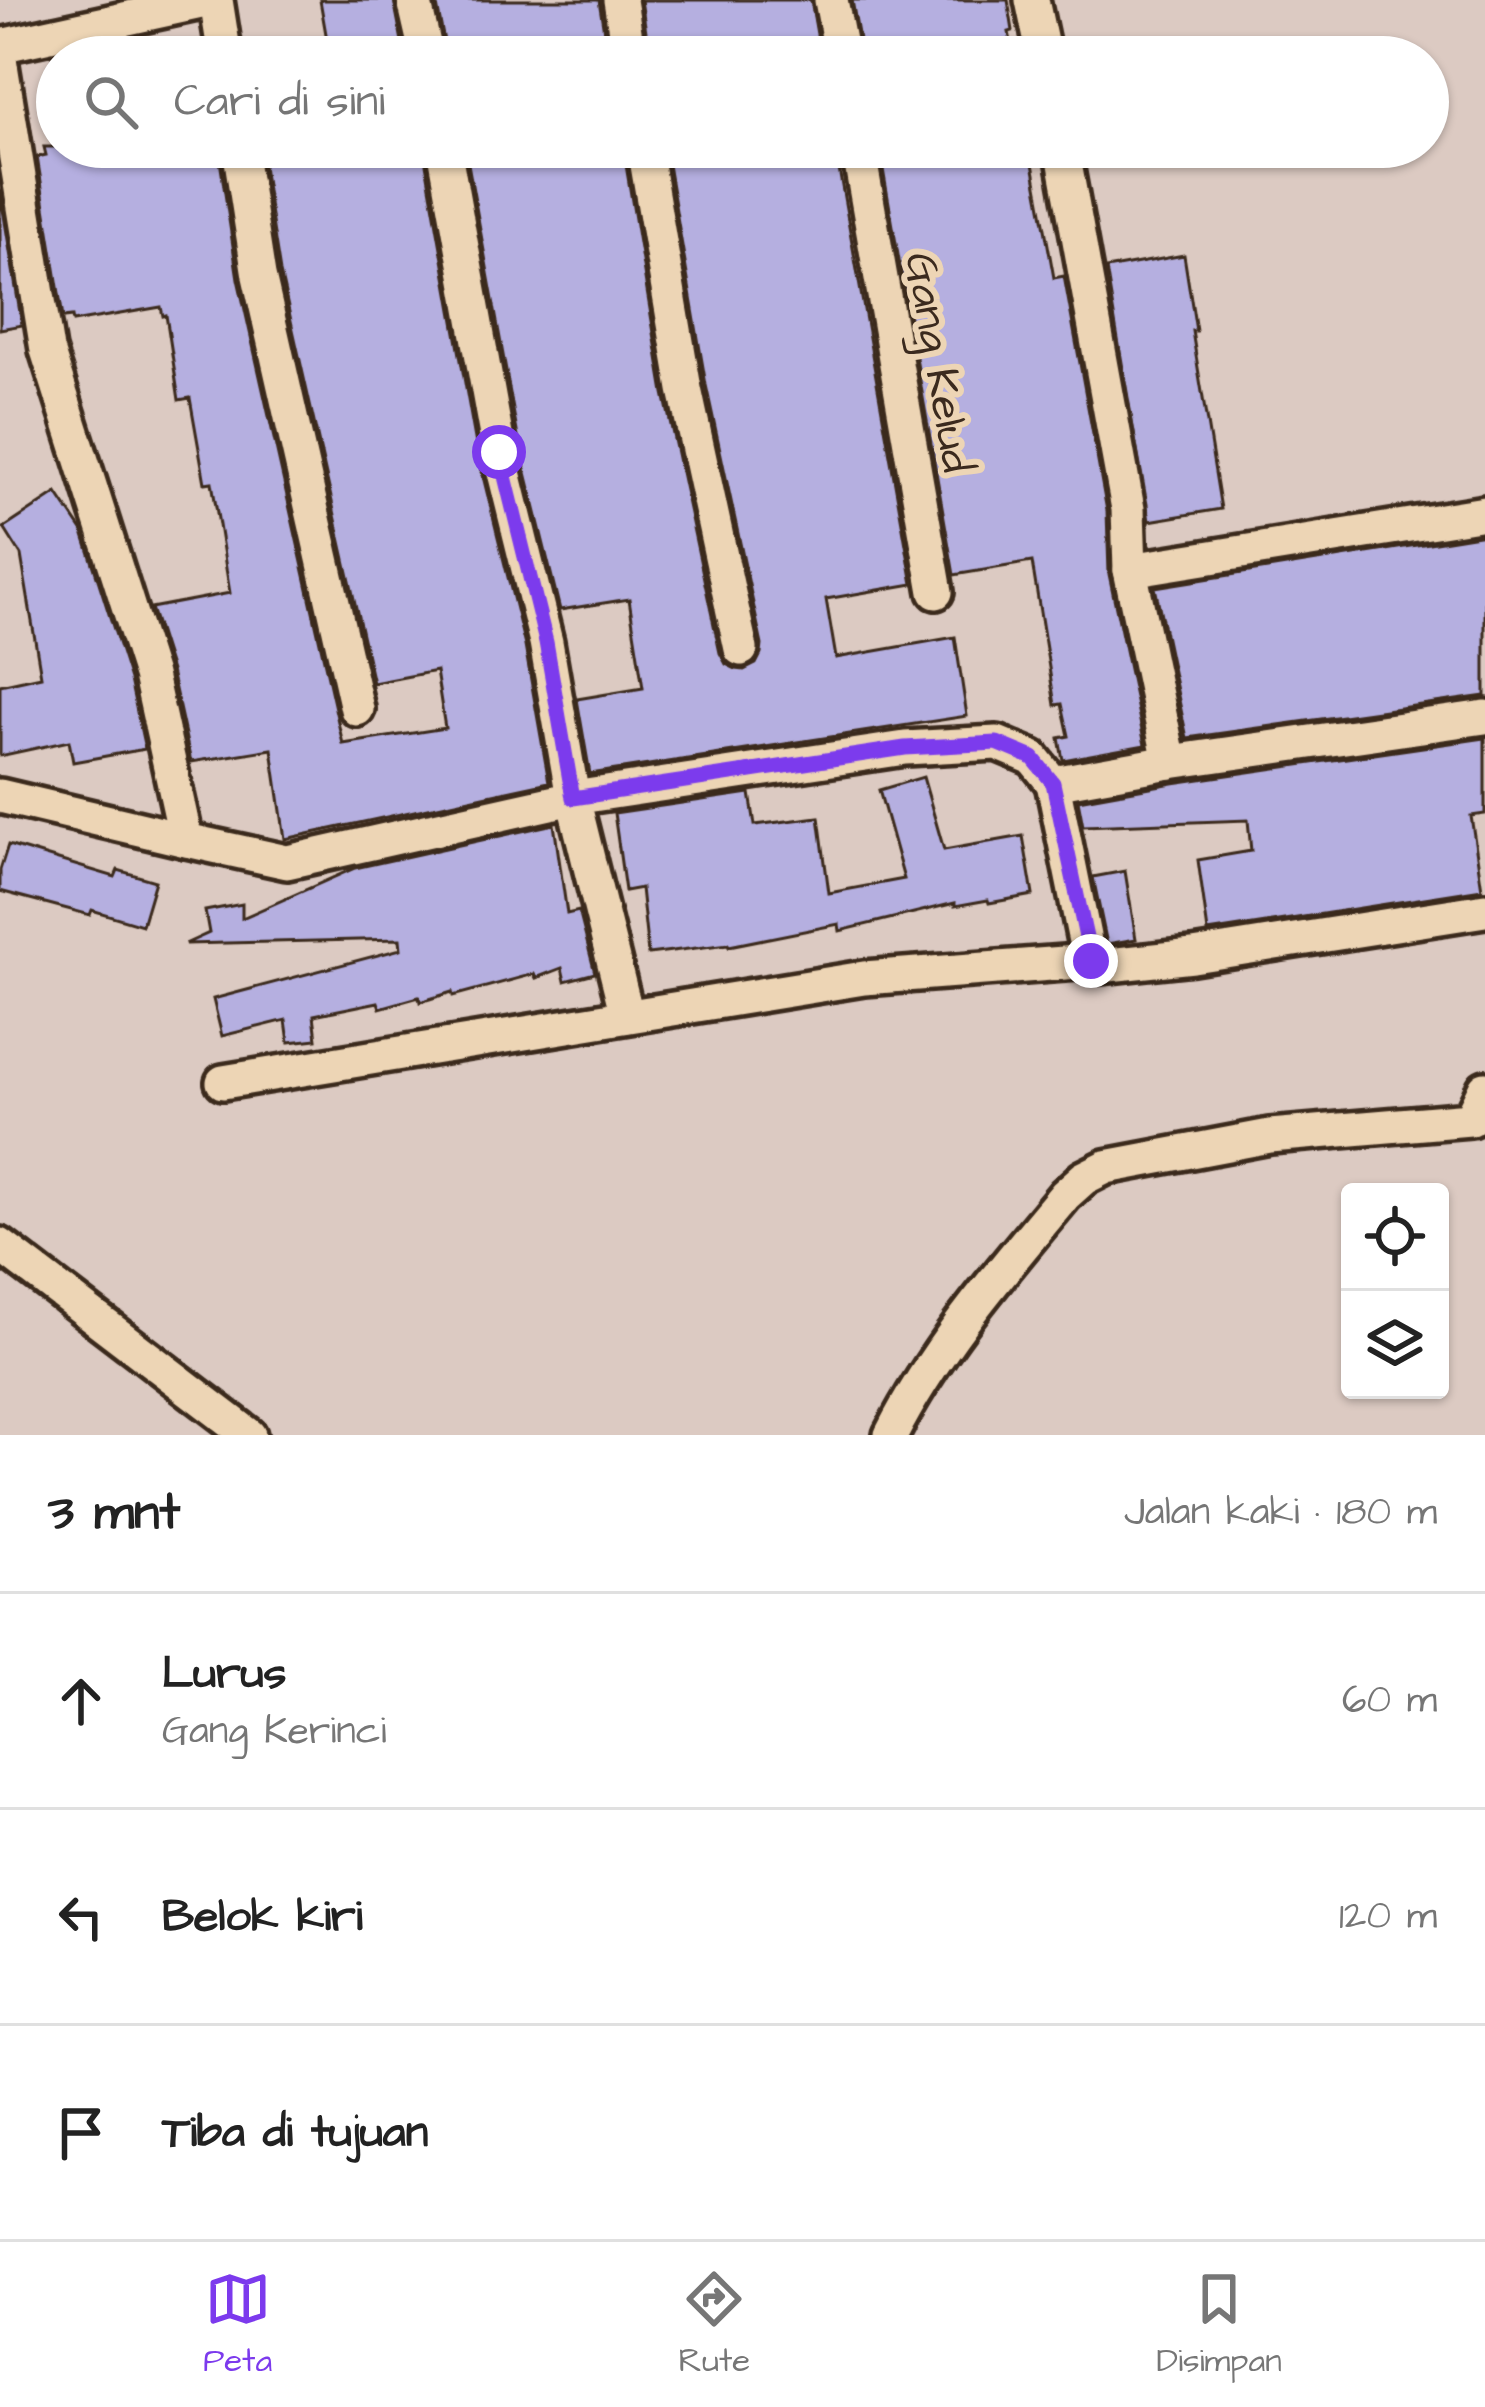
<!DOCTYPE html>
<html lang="id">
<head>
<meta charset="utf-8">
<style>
  :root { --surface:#fff; --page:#f2f2f2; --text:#222; --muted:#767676; --line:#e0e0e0; --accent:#7c3aed }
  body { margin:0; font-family:"Architects Daughter",sans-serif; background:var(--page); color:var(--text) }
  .controls { position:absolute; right:36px; bottom:36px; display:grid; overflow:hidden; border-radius:12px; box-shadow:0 3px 9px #0004 }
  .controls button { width:108px; height:108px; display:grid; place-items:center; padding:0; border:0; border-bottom:3px solid var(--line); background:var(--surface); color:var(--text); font:60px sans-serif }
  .stop { position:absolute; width:36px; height:36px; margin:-27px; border:9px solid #7c3aed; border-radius:50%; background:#fff }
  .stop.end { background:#7c3aed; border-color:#fff; box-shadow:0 3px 12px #0008 }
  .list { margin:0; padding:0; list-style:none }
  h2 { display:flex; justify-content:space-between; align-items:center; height:156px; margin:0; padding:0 48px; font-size:51px }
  h2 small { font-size:39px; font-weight:400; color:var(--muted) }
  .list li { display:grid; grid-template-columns:78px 1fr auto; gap:36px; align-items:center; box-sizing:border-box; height:216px; padding:0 48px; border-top:3px solid var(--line) }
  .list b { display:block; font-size:45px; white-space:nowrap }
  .list p { margin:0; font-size:39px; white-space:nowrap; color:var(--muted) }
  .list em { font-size:39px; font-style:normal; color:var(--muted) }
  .icon { flex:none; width:66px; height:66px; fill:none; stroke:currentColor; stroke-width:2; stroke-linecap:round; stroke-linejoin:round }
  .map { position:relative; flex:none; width:1485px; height:1435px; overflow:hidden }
  .search { position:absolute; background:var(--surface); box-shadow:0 3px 9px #0004; left:36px; right:36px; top:36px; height:132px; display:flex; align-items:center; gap:30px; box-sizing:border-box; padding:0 42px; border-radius:66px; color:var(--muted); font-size:45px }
  .sheet { height:804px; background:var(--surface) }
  nav { display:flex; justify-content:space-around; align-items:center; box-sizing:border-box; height:168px; border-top:3px solid var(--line); background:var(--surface); font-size:33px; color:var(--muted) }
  nav a { display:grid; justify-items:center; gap:6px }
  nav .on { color:var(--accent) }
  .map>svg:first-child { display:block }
  .building { fill:#b5afe0; stroke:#3b2a1e; stroke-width:3 }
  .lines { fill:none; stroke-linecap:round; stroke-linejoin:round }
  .minor-casing { stroke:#3b2a1e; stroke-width:42 }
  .minor { stroke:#edd5b5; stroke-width:33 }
  .route { stroke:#7c3aed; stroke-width:15 }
  .labels { text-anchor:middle; stroke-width:12; stroke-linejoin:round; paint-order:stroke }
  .street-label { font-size:45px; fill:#3b2a1e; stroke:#edd5b5 }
</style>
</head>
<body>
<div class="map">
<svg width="1485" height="1435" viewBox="0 0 1485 1435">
  <rect width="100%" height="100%" fill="#dccac2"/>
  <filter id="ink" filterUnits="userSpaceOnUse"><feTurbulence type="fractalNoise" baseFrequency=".00833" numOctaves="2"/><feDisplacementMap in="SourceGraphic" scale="24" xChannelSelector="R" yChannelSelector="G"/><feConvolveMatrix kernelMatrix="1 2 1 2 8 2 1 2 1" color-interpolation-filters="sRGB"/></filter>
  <g filter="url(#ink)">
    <g class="building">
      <polygon points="320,0 394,0 405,57 330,57"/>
      <polygon points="436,0 599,0 608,57 447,57"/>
      <polygon points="641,0 811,0 821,57 650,57"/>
      <polygon points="852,0 1008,0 1013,31 1009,32 1014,57 862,57"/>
      <polygon points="44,147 218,147 238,279 343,744 445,728 436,671 373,683 280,272 260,147 423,147 478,456 525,646 549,782 285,839 272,749 191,762 171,671 151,608 230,593 212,482 205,483 190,398 179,400 166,315 163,316 161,307 73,322 72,317 63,318 37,157 46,155"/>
      <polygon points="465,147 623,147 664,393 720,653 726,664 736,669 744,670 756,664 761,654 762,645 706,385 665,147 835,147 913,584 826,599 836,658 955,637 967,716 590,774 577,699 643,688 629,599 560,610 520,448"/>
      <polygon points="910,147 1030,147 1054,278 1064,276 1107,511 1109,574 1145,745 1063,760 1059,738 1069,736 1062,704 1055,705 1032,562 954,575 880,152"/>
      <polygon points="0,191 22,325 0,329"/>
      <polygon points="1184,255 1196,331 1192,331 1221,509 1149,521 1106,269"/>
      <polygon points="57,493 83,532 130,680 145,749 73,762 69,741 0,756 0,685 41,676 21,555 4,528"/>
      <polygon points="1485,534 1485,696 1187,738 1155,587"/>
      <polygon points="1485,738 1485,814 1471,816 1482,889 1208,932 1198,860 1251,851 1248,820 1083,826 1078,800 1173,783"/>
      <polygon points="923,777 944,850 1023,836 1033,895 989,903 988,900 955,906 955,903 840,931 839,924 729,946 728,944 648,954 641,888 625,891 614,813 750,793 755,825 819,817 829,893 904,879 879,790"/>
      <polygon points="554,824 567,914 579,911 595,973 565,981 562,968 536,978 534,974 453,996 452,992 420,1002 419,997 380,1008 378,1002 314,1015 317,1039 289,1042 286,1020 222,1036 213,999 401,949 400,939 185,944 209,933 205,911 242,904 242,918 355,868"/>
      <polygon points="8,845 115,877 118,870 155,881 142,925 92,910 90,915 0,891 0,870"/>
      <polygon points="1125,871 1136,939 1107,944 1093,877"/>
    </g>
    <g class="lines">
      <g class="minor-casing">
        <g id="minor">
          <polyline points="216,0 225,57"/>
          <polyline points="414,0 427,57"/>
          <polyline points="620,0 629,57"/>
          <polyline points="831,0 842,57"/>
          <polyline points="1032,0 1044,57"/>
          <polyline points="0,46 211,0"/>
          <polyline points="0,59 47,350 150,675 186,840 287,862 573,798 546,642 499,452 444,147"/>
          <polyline points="239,147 259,276 357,709"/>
          <polyline points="644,147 685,389 741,649"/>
          <polyline points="858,147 936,592"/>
          <polyline points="1062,147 1128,509 1130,570 1170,762"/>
          <polyline points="1130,570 1485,513"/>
          <polyline points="1053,783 1087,951 1091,961 1099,966 1193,956 1485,910"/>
          <polyline points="0,796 186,840"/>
          <polyline points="627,1016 573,798 905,748 997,743 1033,758 1053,783 1170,762 1485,717"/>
          <polyline points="223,1082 864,978 1091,961"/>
          <polyline points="0,1245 249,1435"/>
          <path d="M891,1435C937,1345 1001,1272 1065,1195L1084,1178L1106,1167L1270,1136L1470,1119L1485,1088"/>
        </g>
      </g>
      <use href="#minor" class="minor"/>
    </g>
  </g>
  <g class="lines" filter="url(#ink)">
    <polyline class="route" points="499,452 546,642 573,798 905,748 997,743 1033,758 1053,783 1091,961"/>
  </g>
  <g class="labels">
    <g class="street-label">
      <text transform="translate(941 362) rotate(80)" y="16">Gang Kelud</text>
    </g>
  </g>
</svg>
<div class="controls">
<button><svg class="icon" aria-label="locate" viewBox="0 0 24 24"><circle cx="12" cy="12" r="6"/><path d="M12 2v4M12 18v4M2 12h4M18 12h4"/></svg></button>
<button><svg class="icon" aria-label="layers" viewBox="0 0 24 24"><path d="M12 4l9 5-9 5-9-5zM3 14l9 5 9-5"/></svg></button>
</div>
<div class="stop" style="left:499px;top:452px"></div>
<div class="stop end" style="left:1091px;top:961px"></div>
<div class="search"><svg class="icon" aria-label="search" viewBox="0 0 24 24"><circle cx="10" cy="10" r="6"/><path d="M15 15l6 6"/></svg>Cari di sini</div>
</div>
<section class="sheet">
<h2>3 mnt<small>Jalan kaki · 180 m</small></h2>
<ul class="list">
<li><svg class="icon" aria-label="ahead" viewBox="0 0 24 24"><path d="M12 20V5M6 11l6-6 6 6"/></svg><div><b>Lurus</b><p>Gang Kerinci</p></div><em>60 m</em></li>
<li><svg class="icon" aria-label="left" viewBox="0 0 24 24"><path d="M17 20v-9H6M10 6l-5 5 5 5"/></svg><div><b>Belok kiri</b></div><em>120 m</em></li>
<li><svg class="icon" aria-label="arrive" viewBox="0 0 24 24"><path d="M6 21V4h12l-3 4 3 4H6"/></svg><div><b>Tiba di tujuan</b></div></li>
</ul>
</section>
<nav>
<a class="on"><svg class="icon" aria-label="map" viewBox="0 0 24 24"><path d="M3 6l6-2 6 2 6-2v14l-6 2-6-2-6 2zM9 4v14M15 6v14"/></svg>Peta</a>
<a><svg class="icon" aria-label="directions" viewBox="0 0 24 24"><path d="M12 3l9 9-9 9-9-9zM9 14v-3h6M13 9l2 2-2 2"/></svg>Rute</a>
<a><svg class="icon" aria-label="saved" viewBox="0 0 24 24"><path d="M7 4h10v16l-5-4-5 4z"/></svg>Disimpan</a>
</nav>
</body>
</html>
